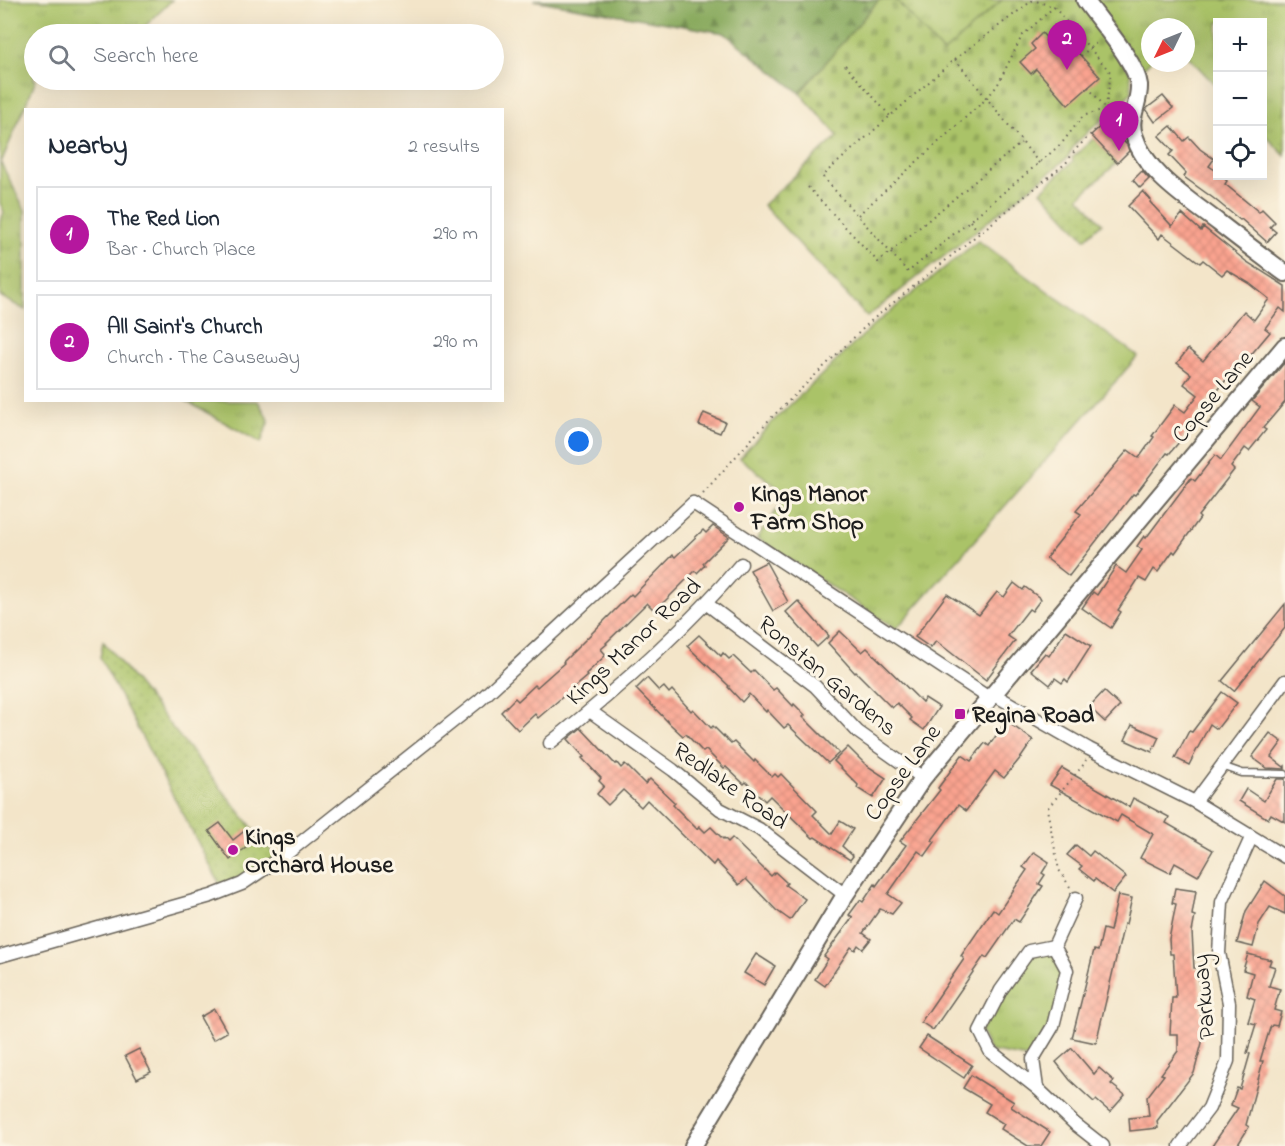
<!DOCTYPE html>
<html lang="en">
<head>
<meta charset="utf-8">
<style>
  :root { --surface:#fff; --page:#f6f6f7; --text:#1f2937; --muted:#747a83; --line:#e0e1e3; --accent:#b5179e }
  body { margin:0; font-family:"Indie Flower",sans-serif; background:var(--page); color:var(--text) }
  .controls { position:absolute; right:18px; top:18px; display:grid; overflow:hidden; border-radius:0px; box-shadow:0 6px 24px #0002 }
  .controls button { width:54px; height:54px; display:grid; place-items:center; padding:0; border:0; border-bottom:2px solid var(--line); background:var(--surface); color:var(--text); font:30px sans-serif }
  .compass { position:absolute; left:1141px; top:18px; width:54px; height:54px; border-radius:50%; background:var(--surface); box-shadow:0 6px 24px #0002; rotate:227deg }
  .you { position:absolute; left:579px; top:442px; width:21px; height:21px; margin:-15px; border:4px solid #fff; border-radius:50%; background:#1a73e8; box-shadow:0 0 0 9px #1a73e833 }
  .badge { display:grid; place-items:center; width:39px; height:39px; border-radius:50%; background:var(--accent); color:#fff; font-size:20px; font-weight:700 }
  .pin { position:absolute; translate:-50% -50px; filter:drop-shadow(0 2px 3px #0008) }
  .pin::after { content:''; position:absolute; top:32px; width:21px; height:18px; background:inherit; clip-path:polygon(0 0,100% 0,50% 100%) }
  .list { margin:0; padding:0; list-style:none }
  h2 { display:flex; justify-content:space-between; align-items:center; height:78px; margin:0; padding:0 24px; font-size:26px }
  h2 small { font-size:20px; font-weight:400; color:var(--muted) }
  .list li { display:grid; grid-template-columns:39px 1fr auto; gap:18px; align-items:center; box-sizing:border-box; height:96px; margin:0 12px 12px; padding:0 12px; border:2px solid var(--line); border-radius:0px }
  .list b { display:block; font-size:22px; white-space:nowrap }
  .list p { margin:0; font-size:20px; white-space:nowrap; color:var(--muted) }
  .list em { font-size:20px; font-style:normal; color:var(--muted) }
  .icon { flex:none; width:33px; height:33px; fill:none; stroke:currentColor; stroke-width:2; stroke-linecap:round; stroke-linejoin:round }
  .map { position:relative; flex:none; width:1285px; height:1146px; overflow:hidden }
  .search { position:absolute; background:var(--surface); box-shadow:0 6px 24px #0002; left:24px; top:24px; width:480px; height:66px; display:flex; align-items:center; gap:15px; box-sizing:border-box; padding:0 21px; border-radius:33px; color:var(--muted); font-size:22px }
  .panel { position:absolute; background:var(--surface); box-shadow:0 6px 24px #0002; left:24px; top:108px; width:480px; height:294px; border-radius:0px }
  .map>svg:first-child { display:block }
  .grass { fill:url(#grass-tufts); stroke:#637042; stroke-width:1.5 }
  .forest { fill:url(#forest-firs); stroke:#52623c; stroke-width:1.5 }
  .cemetery { fill:url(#cemetery-stones); stroke:#637042; stroke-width:1.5 }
  .garden { fill:url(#garden-dots); stroke:#637042; stroke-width:1.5 }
  .building { fill:url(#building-cross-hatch) }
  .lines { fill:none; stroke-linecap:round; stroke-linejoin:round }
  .lane-casing { stroke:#676259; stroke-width:9 }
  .street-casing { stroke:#676259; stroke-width:15 }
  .secondary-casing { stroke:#676259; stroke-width:20 }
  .path { stroke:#676259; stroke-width:2; stroke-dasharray:1.5 4.5; stroke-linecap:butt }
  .lane { stroke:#fff; stroke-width:6 }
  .street { stroke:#fff; stroke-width:12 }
  .secondary { stroke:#fff; stroke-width:16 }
  .poi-dot { fill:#b5179e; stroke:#fcf5e5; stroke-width:2 }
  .labels { text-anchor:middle; stroke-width:6; stroke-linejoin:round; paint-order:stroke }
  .street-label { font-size:24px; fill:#1c1c1c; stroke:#fcf5e5 }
  .poi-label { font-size:24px; font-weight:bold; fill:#1c1c1c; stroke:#fcf5e5; text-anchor:start }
</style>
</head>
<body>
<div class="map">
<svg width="1285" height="1146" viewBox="0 0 1285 1146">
  <defs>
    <pattern id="grass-tufts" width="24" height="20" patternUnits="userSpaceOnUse" patternTransform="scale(1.5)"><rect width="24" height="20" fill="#aac368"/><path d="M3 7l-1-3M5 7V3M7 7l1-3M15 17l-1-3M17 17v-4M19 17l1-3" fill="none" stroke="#92a75a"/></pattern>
    <pattern id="forest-firs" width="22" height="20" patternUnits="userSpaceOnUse" patternTransform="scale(1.5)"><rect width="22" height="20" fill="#87a95c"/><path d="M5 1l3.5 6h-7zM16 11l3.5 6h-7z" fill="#6e894b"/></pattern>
    <pattern id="cemetery-stones" width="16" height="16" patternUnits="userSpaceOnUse" patternTransform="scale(1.5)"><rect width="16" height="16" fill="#aac368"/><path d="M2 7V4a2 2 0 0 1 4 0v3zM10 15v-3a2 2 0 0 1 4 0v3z" fill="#92a75a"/></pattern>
    <pattern id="garden-dots" width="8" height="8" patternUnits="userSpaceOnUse" patternTransform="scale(1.5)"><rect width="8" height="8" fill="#aac368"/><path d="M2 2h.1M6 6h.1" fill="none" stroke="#92a75a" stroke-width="1.8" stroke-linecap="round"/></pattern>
    <pattern id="building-cross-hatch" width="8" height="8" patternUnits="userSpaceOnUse" patternTransform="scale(1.5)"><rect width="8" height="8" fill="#faa38f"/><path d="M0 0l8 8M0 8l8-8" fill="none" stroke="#d68c7b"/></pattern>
  </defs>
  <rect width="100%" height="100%" fill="#fcf5e5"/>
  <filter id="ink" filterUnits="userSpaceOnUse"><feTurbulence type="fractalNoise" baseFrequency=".0167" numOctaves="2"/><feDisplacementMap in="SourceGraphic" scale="12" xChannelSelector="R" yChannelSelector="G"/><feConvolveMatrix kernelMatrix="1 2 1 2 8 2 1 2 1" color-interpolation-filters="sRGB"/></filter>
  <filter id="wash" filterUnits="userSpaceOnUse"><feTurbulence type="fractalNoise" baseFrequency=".008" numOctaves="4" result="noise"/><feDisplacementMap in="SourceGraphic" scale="24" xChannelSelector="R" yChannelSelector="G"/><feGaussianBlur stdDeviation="1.35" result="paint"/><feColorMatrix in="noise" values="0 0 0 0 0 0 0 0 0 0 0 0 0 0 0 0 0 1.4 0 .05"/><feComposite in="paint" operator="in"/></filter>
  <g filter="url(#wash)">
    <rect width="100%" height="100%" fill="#f3e5c9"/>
    <g class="grass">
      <polygon points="0,0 172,0 137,34 80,34 62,21 55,34 34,34 34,80 36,80 1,163 25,210 25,310 0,296 0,222 4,212 0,203"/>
      <polygon points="896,0 1002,0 943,54"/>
      <polygon points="1093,0 1285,0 1285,156 1263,133 1262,22 1218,22 1217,87 1186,54 1186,27 1150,27 1150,62 1142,69"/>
      <polygon points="978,241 1138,356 896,629 757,538 787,495 740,458 771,423 876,323"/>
      <polygon points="186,401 258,401 269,420 261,443"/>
      <polygon points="1054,946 1067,970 1053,1026 1033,1059 990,1051 980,1031 1029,951"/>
    </g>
    <polygon class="forest" points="533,0 879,0 800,93 724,33"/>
    <polygon class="cemetery" points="879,0 896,0 943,53 1002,0 1079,0 1130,72 1132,92 1075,144 1068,157 1054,169 867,317 763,205 838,136 800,93"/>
    <g class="garden">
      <polygon points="1094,138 1117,163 1079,197 1102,223 1085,239 1041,191 1073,161 1072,158"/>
      <polygon points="103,641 275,856 241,879 221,886 100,658"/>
    </g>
    <g id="blocks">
      <g class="building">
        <polygon points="1042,33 1053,45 1061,37 1070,48 1072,46 1100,77 1068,105 1036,69 1031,74 1020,62 1035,49 1031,44"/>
        <polygon points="1163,96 1173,108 1155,122 1146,109"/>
        <polygon points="1105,122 1127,145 1129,151 1117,163 1091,135"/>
        <polygon points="1171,126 1184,141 1189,137 1200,149 1214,159 1209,166 1218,172 1218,176 1221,176 1227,181 1225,184 1259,212 1262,209 1275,222 1270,227 1276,232 1267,242 1241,219 1240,220 1213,198 1184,177 1186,173 1169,155 1173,151 1159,136"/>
        <polygon points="1142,171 1149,179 1140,188 1133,180"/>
        <polygon points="1143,191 1151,200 1150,202 1172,226 1182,214 1201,231 1203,227 1247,262 1285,286 1285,312 1280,308 1265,328 1270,332 1228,382 1226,380 1212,398 1210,397 1194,419 1196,420 1186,434 1169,454 1167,453 1135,495 1133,494 1069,576 1046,558 1081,514 1076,511 1128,450 1139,458 1154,437 1152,436 1175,405 1185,412 1198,395 1184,384 1191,374 1177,363 1188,349 1203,361 1244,311 1254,320 1269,299 1249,283 1227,270 1222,275 1203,260 1200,263 1162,234 1159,239 1128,206"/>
        <polygon points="1285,362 1285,402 1263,428 1266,430 1249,451 1245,448 1231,467 1234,470 1198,516 1200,518 1175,553 1173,551 1158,572 1154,569 1146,582 1139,578 1118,610 1121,612 1111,628 1082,608 1093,592 1097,595 1116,566 1126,573 1142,550 1137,546 1144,536 1146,538 1191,478 1195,481 1215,455 1221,460 1260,407 1252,401"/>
        <polygon points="704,413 725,422 720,433 699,425"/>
        <polygon points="713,526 729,537 703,563 705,565 697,573 695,571 655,611 647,603 606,643 607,644 601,649 606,655 586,674 587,676 538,718 535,714 518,730 501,712 515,698 518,701 535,685 537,687 564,663 563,662 631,594 633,596 673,555 675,557 703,530 706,533"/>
        <polygon points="766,562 788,602 773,611 750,570"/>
        <polygon points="1014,583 1023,590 1025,587 1041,599 1032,611 1029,609 1008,636 1015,641 986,680 936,641 931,648 915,637 947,594 979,615 997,592 1004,597"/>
        <polygon points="798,601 829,636 817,647 786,612"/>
        <polygon points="1285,604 1285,628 1234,691 1222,681"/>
        <polygon points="1066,630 1091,646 1068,682 1065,679 1062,683 1055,678 1050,685 1031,670 1045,653 1049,656"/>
        <polygon points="840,631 862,652 867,648 922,702 925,698 939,707 924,730 910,720 912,718 897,703 892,708 856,672 855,673 828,643"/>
        <polygon points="699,635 721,656 723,653 729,659 733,656 751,673 754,670 773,690 776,688 793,706 794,704 805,715 803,717 839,753 828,763 788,725 784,728 767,710 766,712 749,694 742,702 728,687 729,686 687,646"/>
        <polygon points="647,678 659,691 664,687 669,693 672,690 691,711 693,709 711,728 713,726 731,744 734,742 754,762 755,760 772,777 775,774 778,777 781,774 817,811 813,815 832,834 840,821 853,829 842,846 853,856 850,860 815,837 813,838 770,796 765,801 746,782 744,784 726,767 724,768 706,750 703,752 686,734 683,736 670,724 636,689"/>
        <polygon points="1104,691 1120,706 1105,722 1089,707"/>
        <polygon points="1222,692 1237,703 1217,729 1210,724 1189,765 1175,758 1189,731 1192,732"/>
        <polygon points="1006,721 1033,740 1022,756 1004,778 995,771 966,811 958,805 932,840 935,842 925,856 918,851 888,894 901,903 892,914 880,909 863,933 871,939 863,949 858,945 855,950 851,947 825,986 815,979 828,959 824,956 853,917 849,915 860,900 863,902 875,884 876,886 906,845 900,841 940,790 938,788 962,755 971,761 985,743 989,746"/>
        <polygon points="1132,725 1159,737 1152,752 1125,740"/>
        <polygon points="581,728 615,764 617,763 621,768 625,764 645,784 650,779 675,803 673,805 697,829 699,826 705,832 711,827 723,839 724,838 728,842 732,838 771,876 775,872 787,883 785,885 805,899 790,920 776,910 746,879 739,885 716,861 713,865 647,800 641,807 623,790 608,805 597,794 604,786 599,781 601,778 582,758 584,757 568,739"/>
        <polygon points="1270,733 1282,742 1271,757 1284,767 1285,766 1285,769 1267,768 1252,757"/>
        <polygon points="848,747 866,765 886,778 873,798 857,788 858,785 834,761"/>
        <polygon points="1062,768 1129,807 1133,798 1169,817 1166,823 1213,850 1198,876 1175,863 1170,873 1140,858 1153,834 1121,815 1117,822 1050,785"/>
        <polygon points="1277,779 1285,779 1285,822 1271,814 1268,819 1239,801 1246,789 1264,801"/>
        <polygon points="220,823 233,840 247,829 256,840 230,860 209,831"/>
        <polygon points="1076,845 1089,856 1093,851 1126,877 1113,893 1095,879 1094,881 1079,869 1082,866 1067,855"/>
        <polygon points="1034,852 1049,862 1042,873 1045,875 1039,884 1043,886 1019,922 1014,919 987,958 984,956 933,1030 921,1022 964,959 961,956 993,909 998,913 1027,870 1023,867"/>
        <polygon points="1265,881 1285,896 1285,914 1270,907 1259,924 1253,947 1237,943 1246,911"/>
        <polygon points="1175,888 1196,891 1192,915 1195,916 1192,932 1194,968 1198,968 1201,998 1202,1043 1194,1073 1157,1121 1158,1128 1130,1131 1129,1118 1149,1116 1147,1097 1164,1075 1161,1074 1178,1051 1178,1034 1170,1034 1172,998 1176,998 1173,954 1170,954 1169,939 1176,904 1172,903"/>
        <polygon points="1118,895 1132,898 1126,924 1124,924 1096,1043 1072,1038 1094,950 1098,951 1103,929 1110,931"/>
        <polygon points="756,954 775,966 764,985 744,973"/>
        <polygon points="1248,954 1271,960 1269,965 1275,967 1269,986 1280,989 1274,1010 1281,1012 1277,1026 1272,1025 1270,1028 1260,1061 1263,1061 1246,1125 1249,1127 1237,1146 1212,1146 1238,1108 1231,1105 1237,1088 1240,1089 1250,1054 1247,1053 1256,1024 1248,1022 1255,999 1247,996 1253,973 1243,970"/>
        <polygon points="214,1009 227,1032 213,1040 200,1017"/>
        <polygon points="927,1036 972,1065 964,1078 919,1048"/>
        <polygon points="1072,1048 1094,1074 1099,1068 1114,1081 1111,1084 1125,1095 1110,1112 1096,1100 1094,1102 1070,1080 1056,1062"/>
        <polygon points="139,1049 151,1072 137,1079 125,1056"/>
        <polygon points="971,1075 1014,1102 1011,1107 1050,1132 1041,1146 1028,1146 1001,1129 1004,1124 985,1112 990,1104 963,1088"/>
      </g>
    </g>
  </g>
  <g filter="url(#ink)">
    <use href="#blocks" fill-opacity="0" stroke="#676259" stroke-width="1.5"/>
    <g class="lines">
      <g class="lane-casing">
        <g id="lane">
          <polyline points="1111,114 1132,114"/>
          <polyline points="1222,766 1242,773 1285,774"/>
        </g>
      </g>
      <g class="street-casing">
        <g id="street">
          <polyline points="707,604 815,686 858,732 923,778"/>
          <polyline points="993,694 1089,749 1195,802 1285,857"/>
          <polyline points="590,711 673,770 720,809 759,829 845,895"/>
          <path d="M550,743C618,689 684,631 741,564"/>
          <polyline points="1195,802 1285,681"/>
          <polyline points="1054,946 1067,970 1053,1026 1033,1059 1037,1088 1075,1124 1103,1146"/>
          <polyline points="1054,946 1076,898"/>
          <polyline points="0,956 211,896 242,884 285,855 480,700 693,503 989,698"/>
          <polyline points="1037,1088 990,1051 980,1031 1001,990 1029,951 1054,946"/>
          <polyline points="1180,1146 1209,1108 1228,1061 1229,1003 1219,953 1222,902 1251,838"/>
        </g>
      </g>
      <g class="secondary-casing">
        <g id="secondary">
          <path d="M1085,0C1099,21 1136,61 1139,85C1140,102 1128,118 1134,135C1146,174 1188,199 1219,223C1241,240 1263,257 1285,273"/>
          <polyline points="693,1146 845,895 923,778 1285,346"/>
        </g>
      </g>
      <g class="path">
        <polyline points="1081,56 1097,42"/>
        <polyline points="955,59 1033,0 1054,7 1111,73 1106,106"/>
        <polyline points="845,65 890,116"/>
        <polyline points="1088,87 1104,106"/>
        <polyline points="1039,163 955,59 822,176 908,272 1039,163 1062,143 1083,116 1101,110"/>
        <polyline points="808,187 878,262 1021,143"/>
        <polyline points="858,215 986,99 997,86 1022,36 1054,7"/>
        <polyline points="970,221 980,233"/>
        <polyline points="703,493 768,421 872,320 1066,163 1076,149 1105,120"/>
        <polyline points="1070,887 1059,870 1047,809 1084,764 1086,760"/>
      </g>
      <use href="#lane" class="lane"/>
      <use href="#street" class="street"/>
      <use href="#secondary" class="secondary"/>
    </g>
  </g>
  <g class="poi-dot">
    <circle cx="739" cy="507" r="6"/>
    <rect x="954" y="708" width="12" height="12" rx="3"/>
    <circle cx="233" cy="850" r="6"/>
  </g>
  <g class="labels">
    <g class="street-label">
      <text transform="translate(1212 396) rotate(-50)" y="8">Copse Lane</text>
      <text transform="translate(633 641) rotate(-43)" y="8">Kings Manor Road</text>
      <text transform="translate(828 675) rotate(40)" y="8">Ronstan Gardens</text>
      <text transform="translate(902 772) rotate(-54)" y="8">Copse Lane</text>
      <text transform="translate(731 785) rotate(35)" y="8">Redlake Road</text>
      <text transform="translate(1203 997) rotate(-95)" y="8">Parkway</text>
    </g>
    <g class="poi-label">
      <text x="751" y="501">Kings Manor<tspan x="751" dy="28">Farm Shop</tspan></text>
      <text x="972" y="722">Regina Road</text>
      <text x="245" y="844">Kings<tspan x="245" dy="28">Orchard House</tspan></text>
    </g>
  </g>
</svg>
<div class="controls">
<button>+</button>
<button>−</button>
<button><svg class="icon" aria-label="locate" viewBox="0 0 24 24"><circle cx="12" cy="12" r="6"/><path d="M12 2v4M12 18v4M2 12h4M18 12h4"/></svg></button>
</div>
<svg class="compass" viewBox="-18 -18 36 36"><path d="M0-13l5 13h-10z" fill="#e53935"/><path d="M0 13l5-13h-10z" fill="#747a83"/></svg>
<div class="you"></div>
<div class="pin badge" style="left:1119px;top:151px">1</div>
<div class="pin badge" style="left:1067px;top:70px">2</div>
<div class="search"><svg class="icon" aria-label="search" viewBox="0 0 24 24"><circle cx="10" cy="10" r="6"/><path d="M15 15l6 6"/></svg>Search here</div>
<section class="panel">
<h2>Nearby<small>2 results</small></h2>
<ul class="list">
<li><span class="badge">1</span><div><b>The Red Lion</b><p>Bar · Church Place</p></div><em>290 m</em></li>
<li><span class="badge">2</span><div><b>All Saint's Church</b><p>Church · The Causeway</p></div><em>290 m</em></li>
</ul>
</section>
</div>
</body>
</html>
